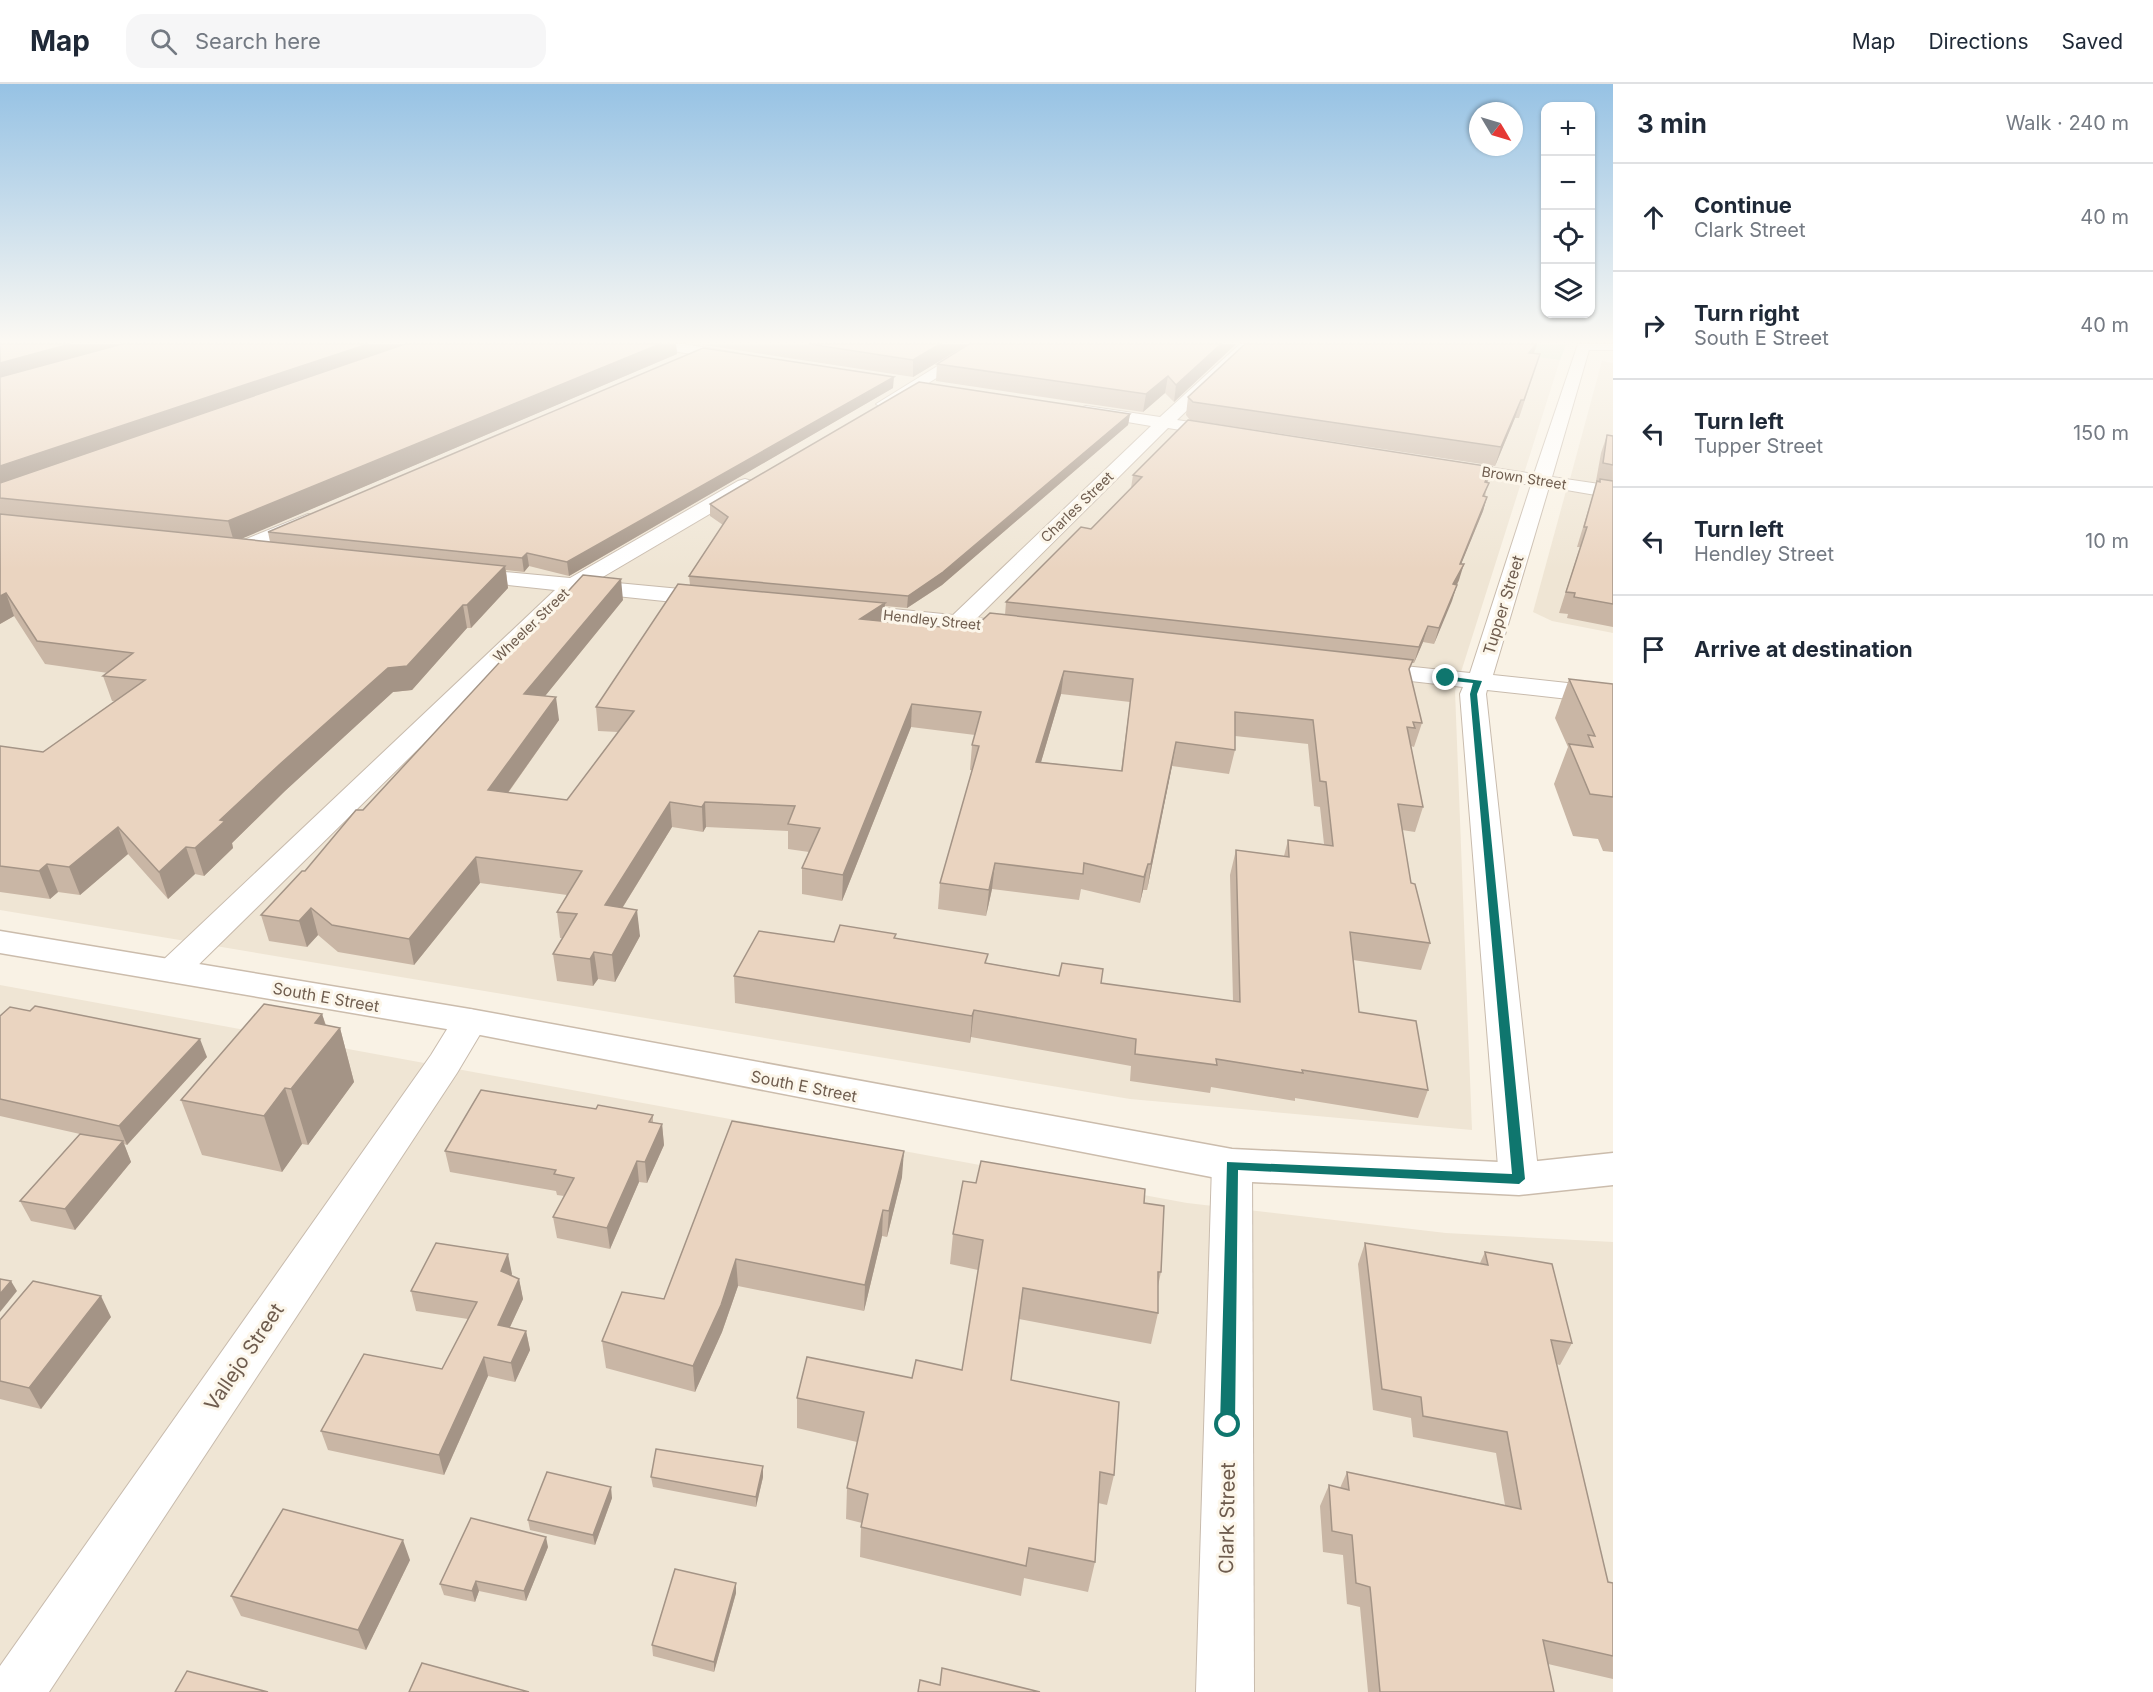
<!DOCTYPE html>
<html lang="en">
<head>
<meta charset="utf-8">
<style>
  :root { --surface:#fff; --page:#f6f6f7; --text:#1f2937; --muted:#747a83; --line:#e0e1e3 }
  body { margin:0; font-family:Inter,sans-serif; background:var(--page); color:var(--text) }
  .controls { position:absolute; right:18px; top:18px; display:grid; overflow:hidden; border-radius:12px; box-shadow:0 2px 4px #0004 }
  .controls button { width:54px; height:54px; display:grid; place-items:center; padding:0; border:0; border-bottom:2px solid var(--line); background:var(--surface); color:var(--text); font:30px sans-serif }
  .compass { position:absolute; left:1469px; top:18px; width:54px; height:54px; border-radius:50%; background:var(--surface); box-shadow:0 2px 4px #0004; rotate:128deg }
  .stop { position:absolute; width:18px; height:18px; margin:-14px; border:4px solid #0f766e; border-radius:50%; background:#fff }
  .stop.end { background:#0f766e; border-color:#fff; box-shadow:0 2px 6px #0008 }
  .list { margin:0; padding:0; list-style:none }
  h2 { display:flex; justify-content:space-between; align-items:center; height:78px; margin:0; padding:0 24px; font-size:26px }
  h2 small { font-size:20px; font-weight:400; color:var(--muted) }
  .list li { display:grid; grid-template-columns:39px 1fr auto; gap:18px; align-items:center; box-sizing:border-box; height:108px; padding:0 24px; border-top:2px solid var(--line) }
  .list b { display:block; font-size:22px; white-space:nowrap }
  .list p { margin:0; font-size:20px; white-space:nowrap; color:var(--muted) }
  .list em { font-size:20px; font-style:normal; color:var(--muted) }
  .icon { flex:none; width:33px; height:33px; fill:none; stroke:currentColor; stroke-width:2; stroke-linecap:round; stroke-linejoin:round }
  .map { position:relative; flex:none; width:1613px; height:1608px; overflow:hidden }
  header { display:flex; align-items:center; gap:36px; box-sizing:border-box; height:84px; padding:0 30px; background:var(--surface); border-bottom:2px solid var(--line) }
  header strong { font-size:28px }
  nav { display:flex; gap:33px; margin-inline-start:auto; font-size:21px }
  .search { width:420px; height:54px; background:var(--page); display:flex; align-items:center; gap:15px; box-sizing:border-box; padding:0 21px; border-radius:18px; color:var(--muted); font-size:22px }
  main { display:flex }
  aside { flex:1; background:var(--surface) }
  .map>svg:first-child { display:block }
  .residential { fill:#efe5d4 }
  .green { fill:#d0e4c6 }
  .lines { fill:none; stroke-linecap:round; stroke-linejoin:round }
  .street-casing { stroke:#c8bbad; stroke-width:2 }
  .secondary-casing { stroke:#cbbcac; stroke-width:3 }
  .street { fill:#fff; fill-rule:evenodd }
  .secondary { fill:#fff; fill-rule:evenodd }
  .wall { fill:#c9b6a5; fill-rule:evenodd }
  .shaded-wall { fill:#a49486 }
  .building { fill:#ead4c0; stroke:#a49486; stroke-width:1.5; fill-rule:evenodd }
  .route { fill:#0f766e }
  .labels { text-anchor:middle; stroke-width:6; stroke-linejoin:round; paint-order:stroke }
  .far-street-label { font-size:14px; fill:#6e5c4e; stroke:#fcf6ea }
  .street-label { font-size:16px; fill:#6e5c4e; stroke:#fcf6ea }
  .near-street-label { font-size:20px; fill:#6e5c4e; stroke:#fcf6ea }
</style>
</head>
<body>
<header>
<strong>Map</strong>
<div class="search"><svg class="icon" aria-label="search" viewBox="0 0 24 24"><circle cx="10" cy="10" r="6"/><path d="M15 15l6 6"/></svg>Search here</div>
<nav><a>Map</a><a>Directions</a><a>Saved</a></nav>
</header>
<main>
<div class="map">
<svg width="1613" height="1608" viewBox="0 0 1613 1608">
  <rect width="100%" height="100%" fill="#f9f2e5"/>
  <g class="residential">
    <polygon points="35,260 1434,260 1560,276 1455,607 1472,1046 1130,1015 0,826 0,273"/>
    <polygon points="1602,277 1613,279 1613,401 1570,395"/>
    <polygon points="1566,407 1613,413 1613,549 1552,537 1533,528"/>
    <polygon points="0,901 1187,1119 1446,1149 1613,1158 1613,1608 0,1608"/>
  </g>
  <polygon class="green" points="1434,260 1574,260 1566,261 1560,276"/>
  <g class="lines">
    <g class="street-casing">
      <g id="street">
        <polygon points="646,260 684,260 737,269 744,273 737,277 653,264"/>
        <polygon points="973,260 991,260 890,323 884,325 876,320"/>
        <polygon points="1240,260 1256,260 1177,336 1230,344 1232,348 1230,352 1224,353 1168,344 977,534 1028,540 1032,545 1028,550 1020,552 843,534 835,532 832,527 835,522 843,520 953,531 1151,342 1080,330 1078,327 1080,324 1086,322 1160,333"/>
        <polygon points="1578,260 1613,260 1613,266 1589,266 1552,393 1613,402 1613,414 1549,403 1493,591 1613,604 1613,620 1487,606 1486,610 1539,1095 1533,1106 1519,1110 1505,1106 1499,1095 1460,610 1463,603 1367,592 1358,590 1355,585 1358,580 1367,578 1470,589 1531,401 1448,387 1442,386 1439,382 1442,378 1448,377 1534,390"/>
        <polygon points="745,395 752,397 754,401 752,405 596,497 712,508 720,510 723,515 720,520 712,522 578,508 184,895 172,898 160,895 155,887 160,879 555,506 463,496 455,495 452,490 455,485 463,484 570,494 738,397"/>
        <polygon points="308,430 315,432 318,436 315,440 243,470 236,472 229,470 226,466 229,462"/>
        <polygon points="470,925 483,929 488,937 457,989 49,1608 0,1608 0,1582 431,971 457,929"/>
        <polygon points="1232,1066 1246,1070 1252,1081 1254,1608 1196,1608 1212,1081 1218,1070"/>
      </g>
    </g>
    <g class="secondary-casing">
      <polygon id="secondary" points="0,847 470,925 1232,1065 1519,1079 1613,1069 1613,1101 1519,1111 1232,1097 470,949 0,869"/>
    </g>
    <use href="#street" class="street"/>
    <use href="#secondary" class="secondary"/>
  </g>
  <g class="wall">
    <polygon points="0,260 676,260 677,270 240,455 270,458 268,448 893,304 569,492 529,482 524,488 506,486 508,504 471,544 467,544 412,606 393,608 285,707 232,759 233,764 204,792 195,790 168,815 128,770 80,811 58,808 50,815 0,808 0,662 43,668 115,617 112,617 103,592 108,589 45,580 14,532 0,540"/>
    <polygon points="697,260 968,260 913,293"/>
    <polygon points="1236,260 1174,318 1165,309 1143,328 936,297 937,280"/>
    <polygon points="1537,260 1534,270 1540,270 1519,334 1515,334 1495,382 1190,336 1186,331 1188,313"/>
    <path d="M1130,330L1128,341L942,501L907,524L885,522L884,538L972,546L1005,531L1006,518L1091,445L1131,404L1133,391L1488,396L1485,413H1487L1483,427L1461,480L1459,496L1434,560L1423,558L1414,579H1412L1409,587L1422,639L1414,663L1411,662L1423,723L1415,748L1402,746L1411,799L1430,859L1421,886L1353,876L1359,928L1428,1006L1418,1034L1295,1014V1017L1211,1003L1210,1009L1130,997L1131,982L971,953L970,959L735,919L734,892L834,858L895,855L987,879L1101,899L1233,917L1230,791L1236,766L1284,772L1288,756L1324,760L1320,723L1314,722L1308,660L1235,652V666L1229,690L1172,682L1147,806H1143L1140,819L1081,805L1079,816L992,805L986,832L938,825L940,799L972,686H970L972,661L975,651L911,643L842,817L802,810V784L809,768L788,765V747L706,743L703,748L672,743L623,823L640,852L615,898L598,895L593,902L557,897L553,870L563,854H560L557,828L567,811L480,799L414,881L338,868L318,851L307,863L269,857L261,831L305,787L524,555L623,516L545,612L559,636L508,709L567,716L618,648L598,647L596,623L690,501L689,492L723,441L710,432V420ZM1061,610L1130,618L1121,687L1041,678Z"/>
    <polygon points="1607,351 1613,352 1613,543 1567,534 1568,530 1559,529 1580,463 1577,463 1597,397 1596,397 1601,369"/>
    <polygon points="1569,595 1613,600 1613,768 1603,767 1598,755 1573,752 1554,700 1568,663 1555,634"/>
    <polygon points="322,930 326,941 340,944 354,998 308,1061 302,1060 282,1088 202,1071 181,1016"/>
    <polygon points="0,932 207,973 127,1061 124,1060 131,1078 75,1146 31,1137 20,1117 80,1050 0,1032"/>
    <polygon points="596,1025 653,1031 653,1039 662,1040 664,1061 647,1099 639,1098 610,1165 557,1154 553,1133 564,1112 557,1111 556,1107 450,1088 445,1067"/>
    <polygon points="732,1037 902,1093 887,1153 882,1152 864,1227 738,1202 722,1248 695,1308 606,1284 602,1257 664,1215"/>
    <polygon points="976,1099 1144,1119 1161,1188 1158,1202 1158,1229 1151,1260 1019,1235 1011,1296 1114,1391 1107,1421 1098,1419 1095,1478 1088,1508 1024,1494 1021,1512 860,1473 861,1443 862,1439 846,1435 847,1404 857,1358 797,1344 797,1314 962,1286 978,1186 950,1180 953,1150"/>
    <polygon points="1365,1159 1480,1179 1485,1168 1572,1259 1560,1281 1556,1280 1608,1498 1613,1499 1613,1595 1548,1580 1553,1608 1368,1608 1360,1523 1347,1520 1343,1471 1323,1468 1320,1422 1329,1401 1340,1404 1347,1388 1505,1421 1496,1369 1413,1353 1411,1334 1373,1326 1358,1180"/>
    <polygon points="512,1190 511,1192 519,1195 523,1215 510,1243 526,1247 530,1266 515,1298 488,1292 444,1391 328,1366 321,1347 442,1285 468,1235 416,1227 411,1207"/>
    <polygon points="111,1233 41,1325 0,1315 0,1236"/>
    <polygon points="651,1393 763,1393 756,1423 653,1403"/>
    <polygon points="612,1414 595,1461 530,1446 528,1436"/>
    <polygon points="548,1463 526,1517 479,1507 475,1518 444,1511 440,1500"/>
    <polygon points="410,1476 366,1566 241,1532 231,1512"/>
    <polygon points="736,1499 736,1509 714,1588 653,1572 652,1561"/>
  </g>
  <g class="shaded-wall">
    <polygon points="70,260 135,260 0,298 0,279"/>
    <polygon points="368,260 419,260 0,405 0,382"/>
    <polygon points="660,260 676,260 677,270 234,458 228,437"/>
    <polygon points="940,260 968,260 913,293 913,276"/>
    <polygon points="1221,260 1236,260 1174,318 1176,301"/>
    <polygon points="1536,260 1537,260 1532,274 1529,269"/>
    <polygon points="1168,292 1165,309 1143,328 1146,310"/>
    <polygon points="894,293 893,304 569,492 567,478"/>
    <polygon points="1521,316 1515,334 1495,382 1501,363"/>
    <polygon points="1130,330 1128,341 942,501 907,524 908,512"/>
    <polygon points="1492,383 1488,396 1480,413 1485,398"/>
    <polygon points="1487,413 1483,427 1455,495 1460,480"/>
    <polygon points="527,469 529,482 524,488 522,474"/>
    <polygon points="1464,480 1459,496 1449,516 1453,500"/>
    <polygon points="505,482 508,504 471,544 467,521"/>
    <polygon points="621,495 623,516 528,633 524,610"/>
    <polygon points="1457,501 1452,517 1434,560 1439,544"/>
    <polygon points="6,509 14,532 0,540 0,512"/>
    <polygon points="885,519 884,540 860,535"/>
    <polygon points="463,521 467,544 412,606 393,608 285,707 232,759 233,764 204,792 195,764 220,736 279,681 388,584"/>
    <polygon points="1428,542 1423,558 1414,579 1419,563"/>
    <polygon points="1064,587 1061,610 1034,702 1036,678"/>
    <polygon points="556,613 559,636 492,731 488,706"/>
    <polygon points="912,620 911,643 842,817 843,791"/>
    <polygon points="1176,658 1172,682 1147,806 1151,780"/>
    <polygon points="670,718 672,743 608,847 605,821"/>
    <polygon points="705,718 706,743 703,748 702,723"/>
    <polygon points="118,743 128,770 80,811 69,783"/>
    <polygon points="186,763 195,790 168,815 159,788"/>
    <polygon points="476,773 480,799 414,881 409,855"/>
    <polygon points="995,779 992,805 986,832 989,806"/>
    <polygon points="47,780 58,808 50,815 39,787"/>
    <polygon points="1148,780 1143,806 1140,819 1144,793"/>
    <polygon points="311,824 318,851 307,863 299,837"/>
    <polygon points="637,826 640,852 615,898 612,871"/>
    <polygon points="594,868 598,895 593,902 590,875"/>
    <polygon points="974,926 971,953 970,959 972,932"/>
    <polygon points="322,930 330,956 340,944 354,998 308,1061 291,1005 315,939"/>
    <polygon points="200,955 207,973 127,1061 119,1042"/>
    <polygon points="285,1004 302,1060 282,1088 264,1032"/>
    <polygon points="662,1040 664,1061 647,1099 645,1078"/>
    <polygon points="123,1057 131,1078 75,1146 65,1125"/>
    <polygon points="904,1067 902,1093 887,1153 889,1127"/>
    <polygon points="637,1077 639,1098 610,1165 607,1144"/>
    <polygon points="883,1126 882,1152 864,1227 865,1201"/>
    <polygon points="508,1170 512,1190 505,1206 501,1187"/>
    <polygon points="736,1175 738,1202 722,1248 695,1308 693,1282"/>
    <polygon points="519,1195 523,1215 502,1260 498,1241"/>
    <polygon points="11,1197 17,1207 0,1228 0,1210"/>
    <polygon points="101,1212 111,1233 41,1325 29,1304"/>
    <polygon points="526,1247 530,1266 515,1298 511,1279"/>
    <polygon points="484,1273 488,1292 444,1391 439,1371"/>
    <polygon points="763,1382 763,1393 756,1423 756,1413"/>
    <polygon points="611,1403 612,1414 595,1461 593,1451"/>
    <polygon points="546,1453 548,1463 526,1517 524,1507"/>
    <polygon points="403,1456 410,1476 366,1566 358,1546"/>
    <polygon points="476,1497 479,1507 475,1518 472,1507"/>
    <polygon points="736,1499 736,1509 714,1588 714,1578"/>
  </g>
  <g class="building">
    <polygon points="0,260 70,260 0,279"/>
    <polygon points="122,260 368,260 0,382 0,293"/>
    <polygon points="405,260 660,260 228,437 0,414 0,399"/>
    <polygon points="809,260 940,260 913,276"/>
    <polygon points="969,260 1221,260 1176,301 1168,292 1146,310 937,280"/>
    <polygon points="1245,260 1536,260 1529,269 1540,270 1524,316 1521,316 1501,363 1193,318 1188,313"/>
    <polygon points="703,264 894,293 567,478 527,469 522,474 268,448"/>
    <polygon points="919,298 1130,330 943,488 908,512 689,492 728,433 710,420"/>
    <polygon points="1188,336 1492,383 1485,398 1489,399 1483,412 1487,413 1460,480 1464,480 1453,500 1457,501 1439,544 1428,542 1419,563 1006,518 1081,443 1091,445 1142,393 1133,391"/>
    <polygon points="1607,351 1613,352 1613,381 1603,379"/>
    <polygon points="1600,395 1613,397 1613,520 1574,513 1575,509 1566,508 1587,443 1584,443 1597,397 1600,398"/>
    <polygon points="0,430 505,482 467,521 463,521 407,582 388,584 279,681 220,736 225,737 195,764 186,763 159,788 118,743 69,783 47,780 39,787 0,782 0,662 43,668 145,596 103,592 133,569 37,557 6,509 0,512"/>
    <path d="M583,491L621,495L524,610L556,613L488,706L567,716L634,627L596,623L678,500L885,519L860,535L972,546L990,529L1413,576L1409,585L1422,639L1413,638L1415,644L1407,643L1423,723L1398,720L1411,799L1415,800L1430,859L1350,848L1359,928L1416,937L1428,1006L1302,986L1303,989L1216,975L1217,981L1135,970L1136,955L974,926L972,932L734,892L759,847L834,858L840,841L896,850L894,854L988,870L985,879L1059,892L1062,879L1103,885L1101,899L1240,918L1236,766L1289,773L1288,756L1333,762L1326,698L1320,697L1313,636L1235,628V666L1176,658L1151,780H1148L1144,793L1084,779L1083,790L995,779L989,806L940,799L979,662L972,661L981,628L912,620L843,791L802,784L820,744L788,740L795,722L705,718L702,723L670,718L605,821L637,826L612,871L594,868L590,875L553,870L577,830L557,828L582,787L476,773L409,855L332,841L311,824L299,837L261,831L302,787H305L356,726H363L522,554L524,555ZM1064,587L1133,595L1122,687L1036,678Z"/>
    <polygon points="1569,595 1613,600 1613,713 1590,710 1569,660 1593,663 1588,651 1595,652"/>
    <polygon points="264,920 322,930 315,939 340,944 291,1005 285,1004 264,1032 181,1016"/>
    <polygon points="35,922 200,955 119,1042 0,1015 0,932 10,923 30,927"/>
    <polygon points="481,1006 596,1025 598,1021 653,1031 649,1038 662,1040 645,1078 637,1077 607,1144 553,1133 574,1094 554,1090 556,1086 445,1067"/>
    <polygon points="732,1037 904,1067 889,1127 883,1126 865,1201 736,1175 721,1221 693,1282 602,1257 622,1208 664,1215"/>
    <polygon points="80,1050 123,1057 65,1125 20,1117"/>
    <polygon points="981,1077 1145,1105 1144,1119 1164,1122 1161,1188 1158,1188 1158,1229 1023,1204 1011,1296 1119,1318 1114,1391 1100,1388 1095,1478 1029,1464 1026,1482 861,1443 868,1410 847,1404 864,1328 797,1314 807,1273 912,1294 916,1276 962,1286 983,1156 953,1150 963,1097 976,1099"/>
    <polygon points="436,1159 508,1170 501,1187 519,1195 498,1241 526,1247 511,1279 484,1273 439,1371 321,1347 364,1270 442,1285 477,1218 411,1207"/>
    <polygon points="1365,1159 1488,1181 1485,1168 1552,1180 1572,1259 1551,1256 1608,1498 1613,1499 1613,1572 1543,1556 1554,1608 1380,1608 1370,1503 1356,1499 1352,1451 1332,1447 1329,1401 1349,1406 1347,1388 1521,1425 1507,1348 1423,1332 1421,1313 1382,1305"/>
    <polygon points="0,1195 11,1197 0,1210"/>
    <polygon points="33,1197 101,1212 29,1304 0,1297 0,1236"/>
    <polygon points="656,1365 763,1382 756,1413 651,1393"/>
    <polygon points="547,1388 611,1403 593,1451 528,1436"/>
    <polygon points="283,1425 403,1456 358,1546 231,1512"/>
    <polygon points="471,1434 546,1453 524,1507 476,1497 472,1507 440,1500"/>
    <polygon points="675,1485 736,1499 714,1578 652,1561"/>
    <polygon points="422,1579 529,1608 409,1608"/>
    <polygon points="942,1584 1040,1608 918,1608 920,1596 940,1601"/>
    <polygon points="187,1587 268,1608 175,1608"/>
  </g>
  <linearGradient id="sky" x2="0" y2="1"><stop stop-color="#96c2e4"/><stop offset="0.53" stop-color="#fcf9f3"/><stop offset="1" stop-color="#fcf9f3" stop-opacity="0"/></linearGradient>
  <rect width="1613" height="486" fill="url(#sky)"/>
  <polygon class="route" points="1446,592 1482,597 1477,610 1525,1095 1519,1100 1238,1086 1235,1341 1233,1346 1228,1348 1223,1346 1220,1341 1227,1078 1512,1090 1470,610 1473,599 1443,596 1442,594"/>
  <g class="labels">
    <g class="far-street-label">
      <text transform="translate(1524 394) rotate(9)" y="5">Brown Street</text>
      <text transform="translate(1077 423) rotate(-44)" y="5">Charles Street</text>
      <text transform="translate(932 536) rotate(6)" y="5">Hendley Street</text>
      <text transform="translate(531 541) rotate(-44)" y="5">Wheeler Street</text>
    </g>
    <g class="street-label">
      <text transform="translate(1503 521) rotate(-73)" y="6">Tupper Street</text>
      <text transform="translate(326 913) rotate(10)" y="6">South E Street</text>
      <text transform="translate(804 1002) rotate(11)" y="6">South E Street</text>
    </g>
    <g class="near-street-label">
      <text transform="translate(244 1273) rotate(-56)" y="7">Vallejo Street</text>
      <text transform="translate(1227 1434) rotate(-89)" y="7">Clark Street</text>
    </g>
  </g>
</svg>
<div class="controls">
<button>+</button>
<button>−</button>
<button><svg class="icon" aria-label="locate" viewBox="0 0 24 24"><circle cx="12" cy="12" r="6"/><path d="M12 2v4M12 18v4M2 12h4M18 12h4"/></svg></button>
<button><svg class="icon" aria-label="layers" viewBox="0 0 24 24"><path d="M12 4l9 5-9 5-9-5zM3 14l9 5 9-5"/></svg></button>
</div>
<svg class="compass" viewBox="-18 -18 36 36"><path d="M0-13l5 13h-10z" fill="#e53935"/><path d="M0 13l5-13h-10z" fill="#747a83"/></svg>
<div class="stop" style="left:1228px;top:1341px"></div>
<div class="stop end" style="left:1446px;top:594px"></div>
</div>
<aside>
<h2>3 min<small>Walk · 240 m</small></h2>
<ul class="list">
<li><svg class="icon" aria-label="ahead" viewBox="0 0 24 24"><path d="M12 20V5M6 11l6-6 6 6"/></svg><div><b>Continue</b><p>Clark Street</p></div><em>40 m</em></li>
<li><svg class="icon" aria-label="right" viewBox="0 0 24 24"><path d="M7 20v-9h11M14 6l5 5-5 5"/></svg><div><b>Turn right</b><p>South E Street</p></div><em>40 m</em></li>
<li><svg class="icon" aria-label="left" viewBox="0 0 24 24"><path d="M17 20v-9H6M10 6l-5 5 5 5"/></svg><div><b>Turn left</b><p>Tupper Street</p></div><em>150 m</em></li>
<li><svg class="icon" aria-label="left" viewBox="0 0 24 24"><path d="M17 20v-9H6M10 6l-5 5 5 5"/></svg><div><b>Turn left</b><p>Hendley Street</p></div><em>10 m</em></li>
<li><svg class="icon" aria-label="arrive" viewBox="0 0 24 24"><path d="M6 21V4h12l-3 4 3 4H6"/></svg><div><b>Arrive at destination</b></div></li>
</ul>
</aside>
</main>
</body>
</html>
